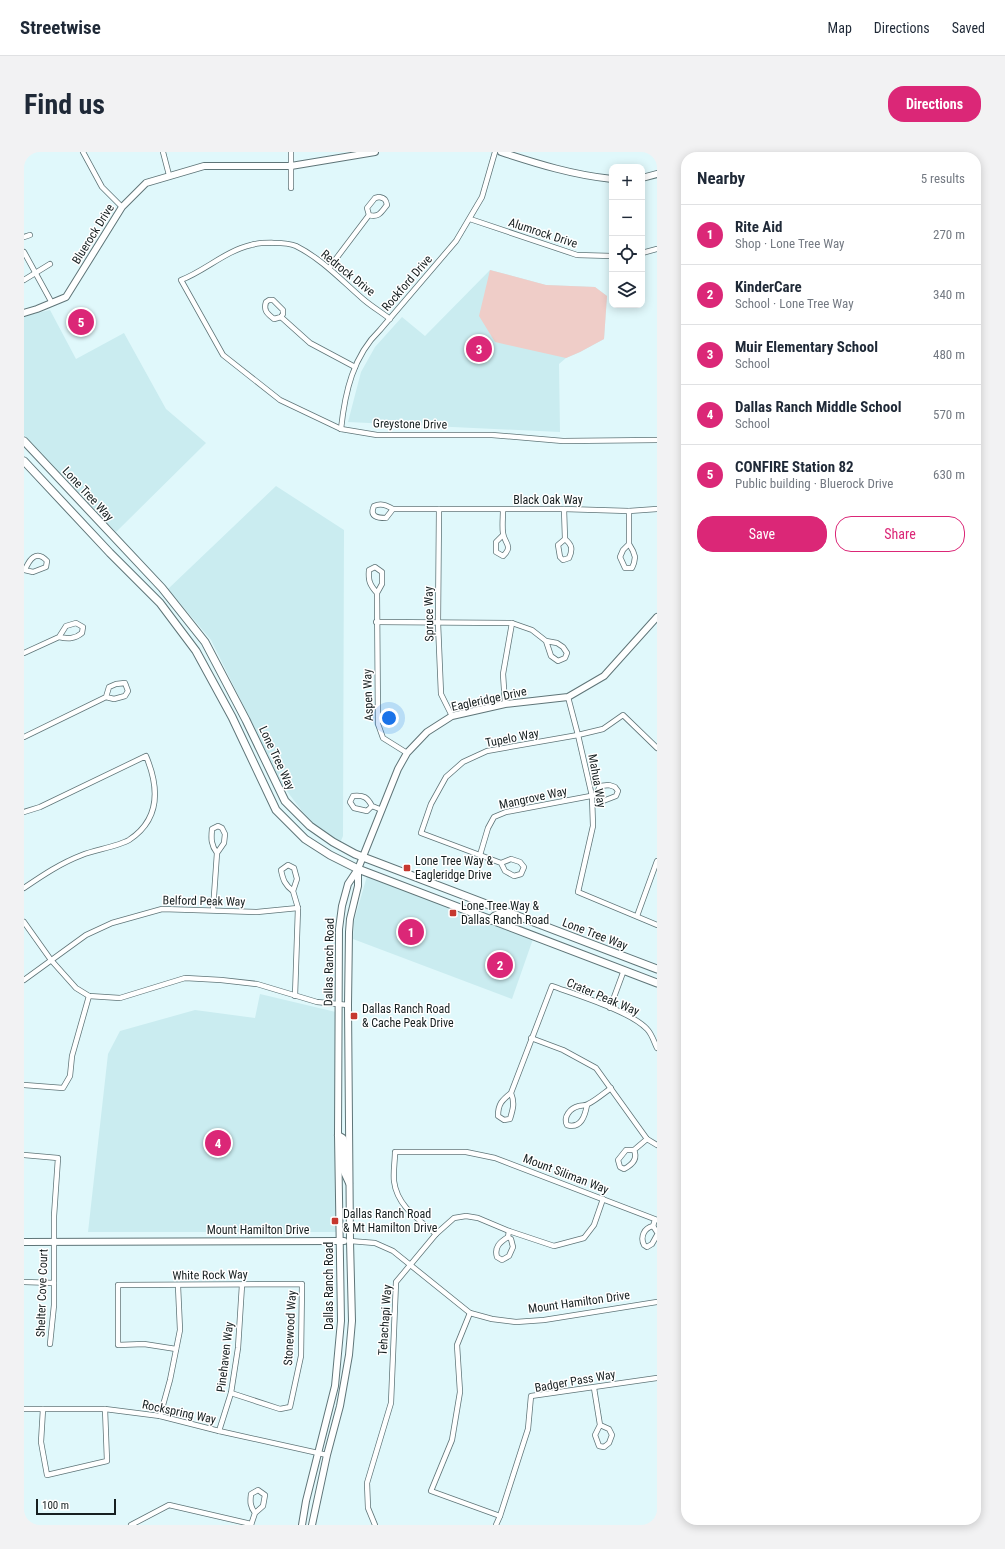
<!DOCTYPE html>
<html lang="en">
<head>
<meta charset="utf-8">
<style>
  :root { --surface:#fff; --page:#f2f2f3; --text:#1f2937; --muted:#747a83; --line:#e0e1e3; --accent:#db2777 }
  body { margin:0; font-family:"Roboto Condensed",sans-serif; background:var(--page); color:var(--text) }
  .controls { position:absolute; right:12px; top:12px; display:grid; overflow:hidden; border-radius:8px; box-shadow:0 2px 10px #0003 }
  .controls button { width:36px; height:36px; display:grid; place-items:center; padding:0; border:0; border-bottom:1px solid var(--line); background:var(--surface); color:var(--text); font:20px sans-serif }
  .scale { position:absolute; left:12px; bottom:10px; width:80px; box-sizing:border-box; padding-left:4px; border:2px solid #161f20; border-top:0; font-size:11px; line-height:14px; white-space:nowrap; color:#161f20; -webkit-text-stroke:3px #fff; paint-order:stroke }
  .you { position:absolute; left:365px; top:566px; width:14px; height:14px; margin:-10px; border:3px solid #fff; border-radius:50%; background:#1a73e8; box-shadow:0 0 0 6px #1a73e833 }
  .badge { display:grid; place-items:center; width:26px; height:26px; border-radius:50%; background:var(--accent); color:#fff; font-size:13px; font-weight:700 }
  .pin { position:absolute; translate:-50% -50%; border:2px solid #fff; box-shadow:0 1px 4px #0006 }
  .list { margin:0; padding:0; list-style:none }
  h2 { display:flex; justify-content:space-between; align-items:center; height:52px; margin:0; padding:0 16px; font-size:17px }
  h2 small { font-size:13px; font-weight:400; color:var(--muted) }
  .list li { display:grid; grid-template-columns:26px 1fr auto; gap:12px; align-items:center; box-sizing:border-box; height:60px; padding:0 16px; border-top:1px solid var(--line) }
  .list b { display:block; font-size:15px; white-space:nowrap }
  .list p { margin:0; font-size:13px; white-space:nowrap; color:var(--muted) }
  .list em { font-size:13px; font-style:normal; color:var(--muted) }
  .actions { display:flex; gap:8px; padding:12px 16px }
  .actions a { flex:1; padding:9px 0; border:1px solid var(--accent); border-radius:16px; text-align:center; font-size:14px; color:var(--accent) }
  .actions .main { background:var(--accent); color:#fff }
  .icon { flex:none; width:22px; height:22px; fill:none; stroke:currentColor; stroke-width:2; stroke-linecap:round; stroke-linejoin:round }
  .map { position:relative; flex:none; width:633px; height:1373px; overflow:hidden; border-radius:16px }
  header { display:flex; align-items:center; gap:24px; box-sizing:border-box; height:56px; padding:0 20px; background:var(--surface); border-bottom:1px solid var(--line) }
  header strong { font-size:19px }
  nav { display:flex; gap:22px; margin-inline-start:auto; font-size:14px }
  .intro { display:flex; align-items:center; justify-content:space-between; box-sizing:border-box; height:96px; padding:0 24px }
  h1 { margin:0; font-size:28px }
  .button { padding:10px 18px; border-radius:16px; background:var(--accent); color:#fff; font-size:14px; font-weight:700 }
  main { display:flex; gap:24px; padding:0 24px }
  aside { flex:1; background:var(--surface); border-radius:16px; box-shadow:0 2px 10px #0003 }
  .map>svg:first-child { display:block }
  .built { fill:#caecf0 }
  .grass { fill:#efcdc8 }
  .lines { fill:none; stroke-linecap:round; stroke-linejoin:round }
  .minor-casing { stroke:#5f7578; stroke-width:6 }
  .tertiary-casing { stroke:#5f7578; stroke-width:8 }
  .primary-casing { stroke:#5f7578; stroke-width:9 }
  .minor { stroke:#fff; stroke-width:4.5 }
  .tertiary { stroke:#fff; stroke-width:6 }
  .primary { stroke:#fff; stroke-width:7 }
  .poi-dot { fill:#c6382f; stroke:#fff; stroke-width:1.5 }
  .labels { text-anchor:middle; stroke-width:3; stroke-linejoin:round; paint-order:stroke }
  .street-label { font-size:12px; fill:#161f20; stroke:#fff }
  .poi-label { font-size:12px; fill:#161f20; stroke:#fff; text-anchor:start }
</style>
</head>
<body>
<header>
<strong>Streetwise</strong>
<nav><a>Map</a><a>Directions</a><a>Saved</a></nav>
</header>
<div class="intro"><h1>Find us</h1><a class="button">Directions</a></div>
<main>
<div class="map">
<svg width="633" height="1373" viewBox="0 0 633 1373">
  <rect width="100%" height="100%" fill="#e0f8fb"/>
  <g class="built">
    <polygon points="466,118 522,133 571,135 583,144 580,187 556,200 542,206 535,212 536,280 324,270 337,220 351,195 378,165 401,184"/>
    <polygon points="26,158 52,207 100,181 142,257 182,291 92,380 0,283 0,164"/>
    <polygon points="252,334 320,378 319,684 316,691 292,674 278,659 259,634 187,488 144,437"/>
    <polygon points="343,724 509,787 488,847 329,787 330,769"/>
    <polygon points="236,842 316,861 314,1080 64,1080 84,902 96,879 171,858 231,866"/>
  </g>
  <polygon class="grass" points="466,118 522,133 571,135 583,144 580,187 556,200 542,206 471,190 455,164"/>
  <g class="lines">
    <g class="minor-casing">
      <g id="minor">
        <polyline points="59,0 78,35 98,55"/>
        <polyline points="139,0 145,23"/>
        <polyline points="267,36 267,0"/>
        <path d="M355,45C361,46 362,48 363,53C357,60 355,66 345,63L343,56L351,46Z"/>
        <polyline points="446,67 553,103 588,104"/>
        <polyline points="0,85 6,83"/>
        <polyline points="0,100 28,151"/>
        <polyline points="618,101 633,97"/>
        <polyline points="305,116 345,63"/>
        <polyline points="0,128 26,112"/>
        <path d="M245,148H249L259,158V162L257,165L250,167C244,162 239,159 242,150Z"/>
        <polyline points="257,165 286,191 331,215"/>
        <path d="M366,167C357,160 347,154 339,147C317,128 298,107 272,94C263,90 237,90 227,93C201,99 181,119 157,128L199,203L256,248L317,277L353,283H468L539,289L633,288"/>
        <path d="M317,277C321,240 329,204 356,178L432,89L458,45L471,0"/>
        <path d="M369,357L362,366C354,366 345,365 350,354C357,351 362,353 369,357H540L605,359L633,357"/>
        <polyline points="415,357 414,471 417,542 428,564"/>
        <path d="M540,357L541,387C548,393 549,397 545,406L539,408L536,405L534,393L541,387"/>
        <path d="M479,383L472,390V400L479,404C490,394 480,391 479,381C478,374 479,365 479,358"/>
        <polyline points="605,392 599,398 596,405 601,416 608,416 610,411 611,405 609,399 605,392 605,359"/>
        <path d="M0,418L9,420L22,415L23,409C12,397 5,408 1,418"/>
        <path d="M353,441C346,433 344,429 345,418L351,415L358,420V432L353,441L354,572L359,586L383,601"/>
        <polyline points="352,470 488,471 508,478 522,489 533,491 539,495 543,501 541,506 534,509 527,504 522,489"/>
        <path d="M0,501L35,485L42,474L52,471L59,475L58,481C51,487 44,487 35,485"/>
        <polyline points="544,545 554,583 568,644 569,674 554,740 633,773"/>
        <polyline points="481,552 479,522 488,471"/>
        <polyline points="0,585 82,545 90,547 101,544 104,539 101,531 92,532 85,535 82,545"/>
        <path d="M348,654L343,659L330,656L326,650L329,644C340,643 343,645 348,654L358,658"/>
        <path d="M0,660L16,655L122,604C135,635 137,667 105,688C95,694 71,698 58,703C37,711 19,723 0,736"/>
        <polyline points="456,703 464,676 470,665 482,660 572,643 579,649 592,644 594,639 591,635 585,633 576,634 572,643"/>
        <polyline points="477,711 481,719 490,724 497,722 500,715 496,710 487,707 477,711 397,681 407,652 422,625 439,610 463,599 554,583 579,577 599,563 633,596"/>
        <path d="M269,739C261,733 259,728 257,718L264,713L270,716L273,727L269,739L274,756L271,844"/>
        <path d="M189,758L193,701L200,691L201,682L198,676L194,674L188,677C187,687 187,693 193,701"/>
        <polyline points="613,764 633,709"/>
        <polyline points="0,770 27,808 52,836 65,844 96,846 161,826 197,828 233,832 293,850 324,853"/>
        <polyline points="0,828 62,783 88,771 138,757 233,760 274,756"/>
        <polyline points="586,856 600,818"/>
        <polyline points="507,886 539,898 572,916 623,987 633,993"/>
        <polyline points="0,933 39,936 46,924 48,904 65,844"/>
        <path d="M487,941C491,951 489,957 486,967L480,968L474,964C474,952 478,948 487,941L528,834C553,843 606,859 623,877C628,882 630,890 633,896"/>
        <path d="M563,953C561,964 557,977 543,973C539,965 546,956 555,954C558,953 561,954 564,952C572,948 580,941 587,936"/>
        <path d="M610,998C614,1007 608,1013 600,1017L596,1015L594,1008L602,998H610L623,987"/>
        <polyline points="0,1003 34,1006 30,1064 30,1153 26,1192"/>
        <path d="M631,1068L629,1074C620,1076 616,1085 620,1093L623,1095L628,1092L633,1083"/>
        <polyline points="629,1074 633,1080"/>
        <path d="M412,1082C394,1067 373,1054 370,1029C369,1020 371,1009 371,1000H442L471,1006L633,1068"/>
        <path d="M484,1085L487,1087L489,1095L485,1104L478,1108L473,1105C470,1095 476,1090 484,1085L485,1079"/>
        <polyline points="326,1089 351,1091 369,1099 446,1161 468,1167 492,1170 520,1168 633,1150"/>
        <polyline points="0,1130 30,1131"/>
        <polyline points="446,1161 433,1193 436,1240 428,1288 407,1339 476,1364"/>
        <polyline points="152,1197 120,1192 94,1193 94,1133 278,1132 277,1204 266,1255 256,1257 207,1241"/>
        <polyline points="570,1236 576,1273 571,1283 575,1294 580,1295 585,1291 588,1283 585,1277 576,1273"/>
        <polyline points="0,1257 81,1257 136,1264 195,1279 303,1303"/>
        <polyline points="19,1257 17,1290 23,1323 83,1309 81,1257"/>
        <polyline points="136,1264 146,1228 156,1178 154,1134"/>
        <polyline points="195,1279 207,1241 214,1196 218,1133"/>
        <polyline points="107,1373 145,1353 227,1372"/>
        <path d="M227,1373L231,1361L239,1354L241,1343L234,1338L227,1342C226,1350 226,1354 231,1361"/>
        <polyline points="351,1373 344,1356 343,1331 367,1251 372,1130 412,1082 430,1066 442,1064 454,1066 485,1079 530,1094 560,1086 570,1073 579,1047"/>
        <polyline points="472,1373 476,1364 504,1277 507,1244 633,1226"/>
      </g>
    </g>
    <g class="tertiary-casing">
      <g id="tertiary">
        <path d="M477,0C514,12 549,23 588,27"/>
        <polyline points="618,26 633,22"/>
        <polyline points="0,161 13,157 42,145 98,55 122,31 180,14 267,14 351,0"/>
        <polyline points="314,983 319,986 320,989 320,1020 325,1031"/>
        <polyline points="0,1090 320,1089"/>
        <polyline points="278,1373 282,1349 311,1234 317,1169 314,983 315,777 318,754 324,732 334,717 374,617 383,601 403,580 428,564 481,552 544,545 580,524 633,465"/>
        <polyline points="288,1373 303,1303 316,1254 325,1203 328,1169 326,1089 324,853 325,780 326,767 334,734 334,717"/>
      </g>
    </g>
    <g class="primary-casing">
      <g id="primary">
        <polyline points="0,289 138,436 181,490 222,568 261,649 286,674 309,690 331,702 633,817"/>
        <polyline points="0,309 86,401 136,451 172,499 208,565 252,658 281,687 306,703 334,717 633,831"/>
        <path d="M467,768C472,760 478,763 485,765"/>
      </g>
    </g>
    <use href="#minor" class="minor"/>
    <use href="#tertiary" class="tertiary"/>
    <use href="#primary" class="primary"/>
  </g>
  <g class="poi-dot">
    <rect x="379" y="712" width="8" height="8" rx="2"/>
    <rect x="425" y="757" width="8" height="8" rx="2"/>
    <rect x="326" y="860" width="8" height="8" rx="2"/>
    <rect x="307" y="1065" width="8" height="8" rx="2"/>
  </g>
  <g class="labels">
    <g class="street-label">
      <text transform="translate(519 81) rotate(18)" y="4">Alumrock Drive</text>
      <text transform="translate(69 82) rotate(-58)" y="4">Bluerock Drive</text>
      <text transform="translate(324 121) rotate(39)" y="4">Redrock Drive</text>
      <text transform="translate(383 131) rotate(-49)" y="4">Rockford Drive</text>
      <text transform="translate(386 272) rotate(1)" y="4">Greystone Drive</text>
      <text transform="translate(64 342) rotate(47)" y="4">Lone Tree Way</text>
      <text x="524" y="352">Black Oak Way</text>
      <text transform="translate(405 462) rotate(-91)" y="4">Spruce Way</text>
      <text transform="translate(344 543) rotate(-92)" y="4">Aspen Way</text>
      <text transform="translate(465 547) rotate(-12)" y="4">Eagleridge Drive</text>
      <text transform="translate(488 586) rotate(-11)" y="4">Tupelo Way</text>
      <text transform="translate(253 606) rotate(65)" y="4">Lone Tree Way</text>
      <text transform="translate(573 629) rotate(80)" y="4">Mahua Way</text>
      <text transform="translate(509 646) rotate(-12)" y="4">Mangrove Way</text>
      <text transform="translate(180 749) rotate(1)" y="4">Belford Peak Way</text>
      <text transform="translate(571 782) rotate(21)" y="4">Lone Tree Way</text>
      <text transform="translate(305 810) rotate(-89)" y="4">Dallas Ranch Road</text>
      <text transform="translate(579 845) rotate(23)" y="4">Crater Peak Way</text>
      <text transform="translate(542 1022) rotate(21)" y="4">Mount Siliman Way</text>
      <text x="234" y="1082">Mount Hamilton Drive</text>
      <text transform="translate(186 1123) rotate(-1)" y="4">White Rock Way</text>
      <text transform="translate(305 1134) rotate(-90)" y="4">Dallas Ranch Road</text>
      <text transform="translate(18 1141) rotate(-88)" y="4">Shelter Cove Court</text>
      <text transform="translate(555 1150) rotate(-8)" y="4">Mount Hamilton Drive</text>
      <text transform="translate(361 1168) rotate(-86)" y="4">Tehachapi Way</text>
      <text transform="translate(266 1176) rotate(-87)" y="4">Stonewood Way</text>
      <text transform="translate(201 1205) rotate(-83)" y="4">Pinehaven Way</text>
      <text transform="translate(551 1229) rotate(-10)" y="4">Badger Pass Way</text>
      <text transform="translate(155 1260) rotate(12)" y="4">Rockspring Way</text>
    </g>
    <g class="poi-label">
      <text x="391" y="713">Lone Tree Way &amp;<tspan x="391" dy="14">Eagleridge Drive</tspan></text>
      <text x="437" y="758">Lone Tree Way &amp;<tspan x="437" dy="14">Dallas Ranch Road</tspan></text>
      <text x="338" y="861">Dallas Ranch Road<tspan x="338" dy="14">&amp; Cache Peak Drive</tspan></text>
      <text x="319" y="1066">Dallas Ranch Road<tspan x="319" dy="14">&amp; Mt Hamilton Drive</tspan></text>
    </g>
  </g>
</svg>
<div class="controls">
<button>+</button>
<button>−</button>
<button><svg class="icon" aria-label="locate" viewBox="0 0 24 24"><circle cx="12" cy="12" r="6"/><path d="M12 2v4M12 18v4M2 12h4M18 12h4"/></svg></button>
<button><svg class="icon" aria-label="layers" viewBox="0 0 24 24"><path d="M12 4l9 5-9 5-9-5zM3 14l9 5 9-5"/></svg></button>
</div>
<div class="scale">100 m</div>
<div class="you"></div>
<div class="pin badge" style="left:387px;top:780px">1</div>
<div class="pin badge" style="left:476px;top:813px">2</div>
<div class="pin badge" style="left:455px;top:197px">3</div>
<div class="pin badge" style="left:194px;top:991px">4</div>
<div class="pin badge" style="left:57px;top:170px">5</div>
</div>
<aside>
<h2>Nearby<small>5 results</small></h2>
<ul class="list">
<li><span class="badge">1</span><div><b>Rite Aid</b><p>Shop · Lone Tree Way</p></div><em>270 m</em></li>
<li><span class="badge">2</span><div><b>KinderCare</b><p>School · Lone Tree Way</p></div><em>340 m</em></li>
<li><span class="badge">3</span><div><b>Muir Elementary School</b><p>School</p></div><em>480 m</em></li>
<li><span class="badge">4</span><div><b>Dallas Ranch Middle School</b><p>School</p></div><em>570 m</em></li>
<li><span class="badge">5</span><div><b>CONFIRE Station 82</b><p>Public building · Bluerock Drive</p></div><em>630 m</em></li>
</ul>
<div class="actions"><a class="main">Save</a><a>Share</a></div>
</aside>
</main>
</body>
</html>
